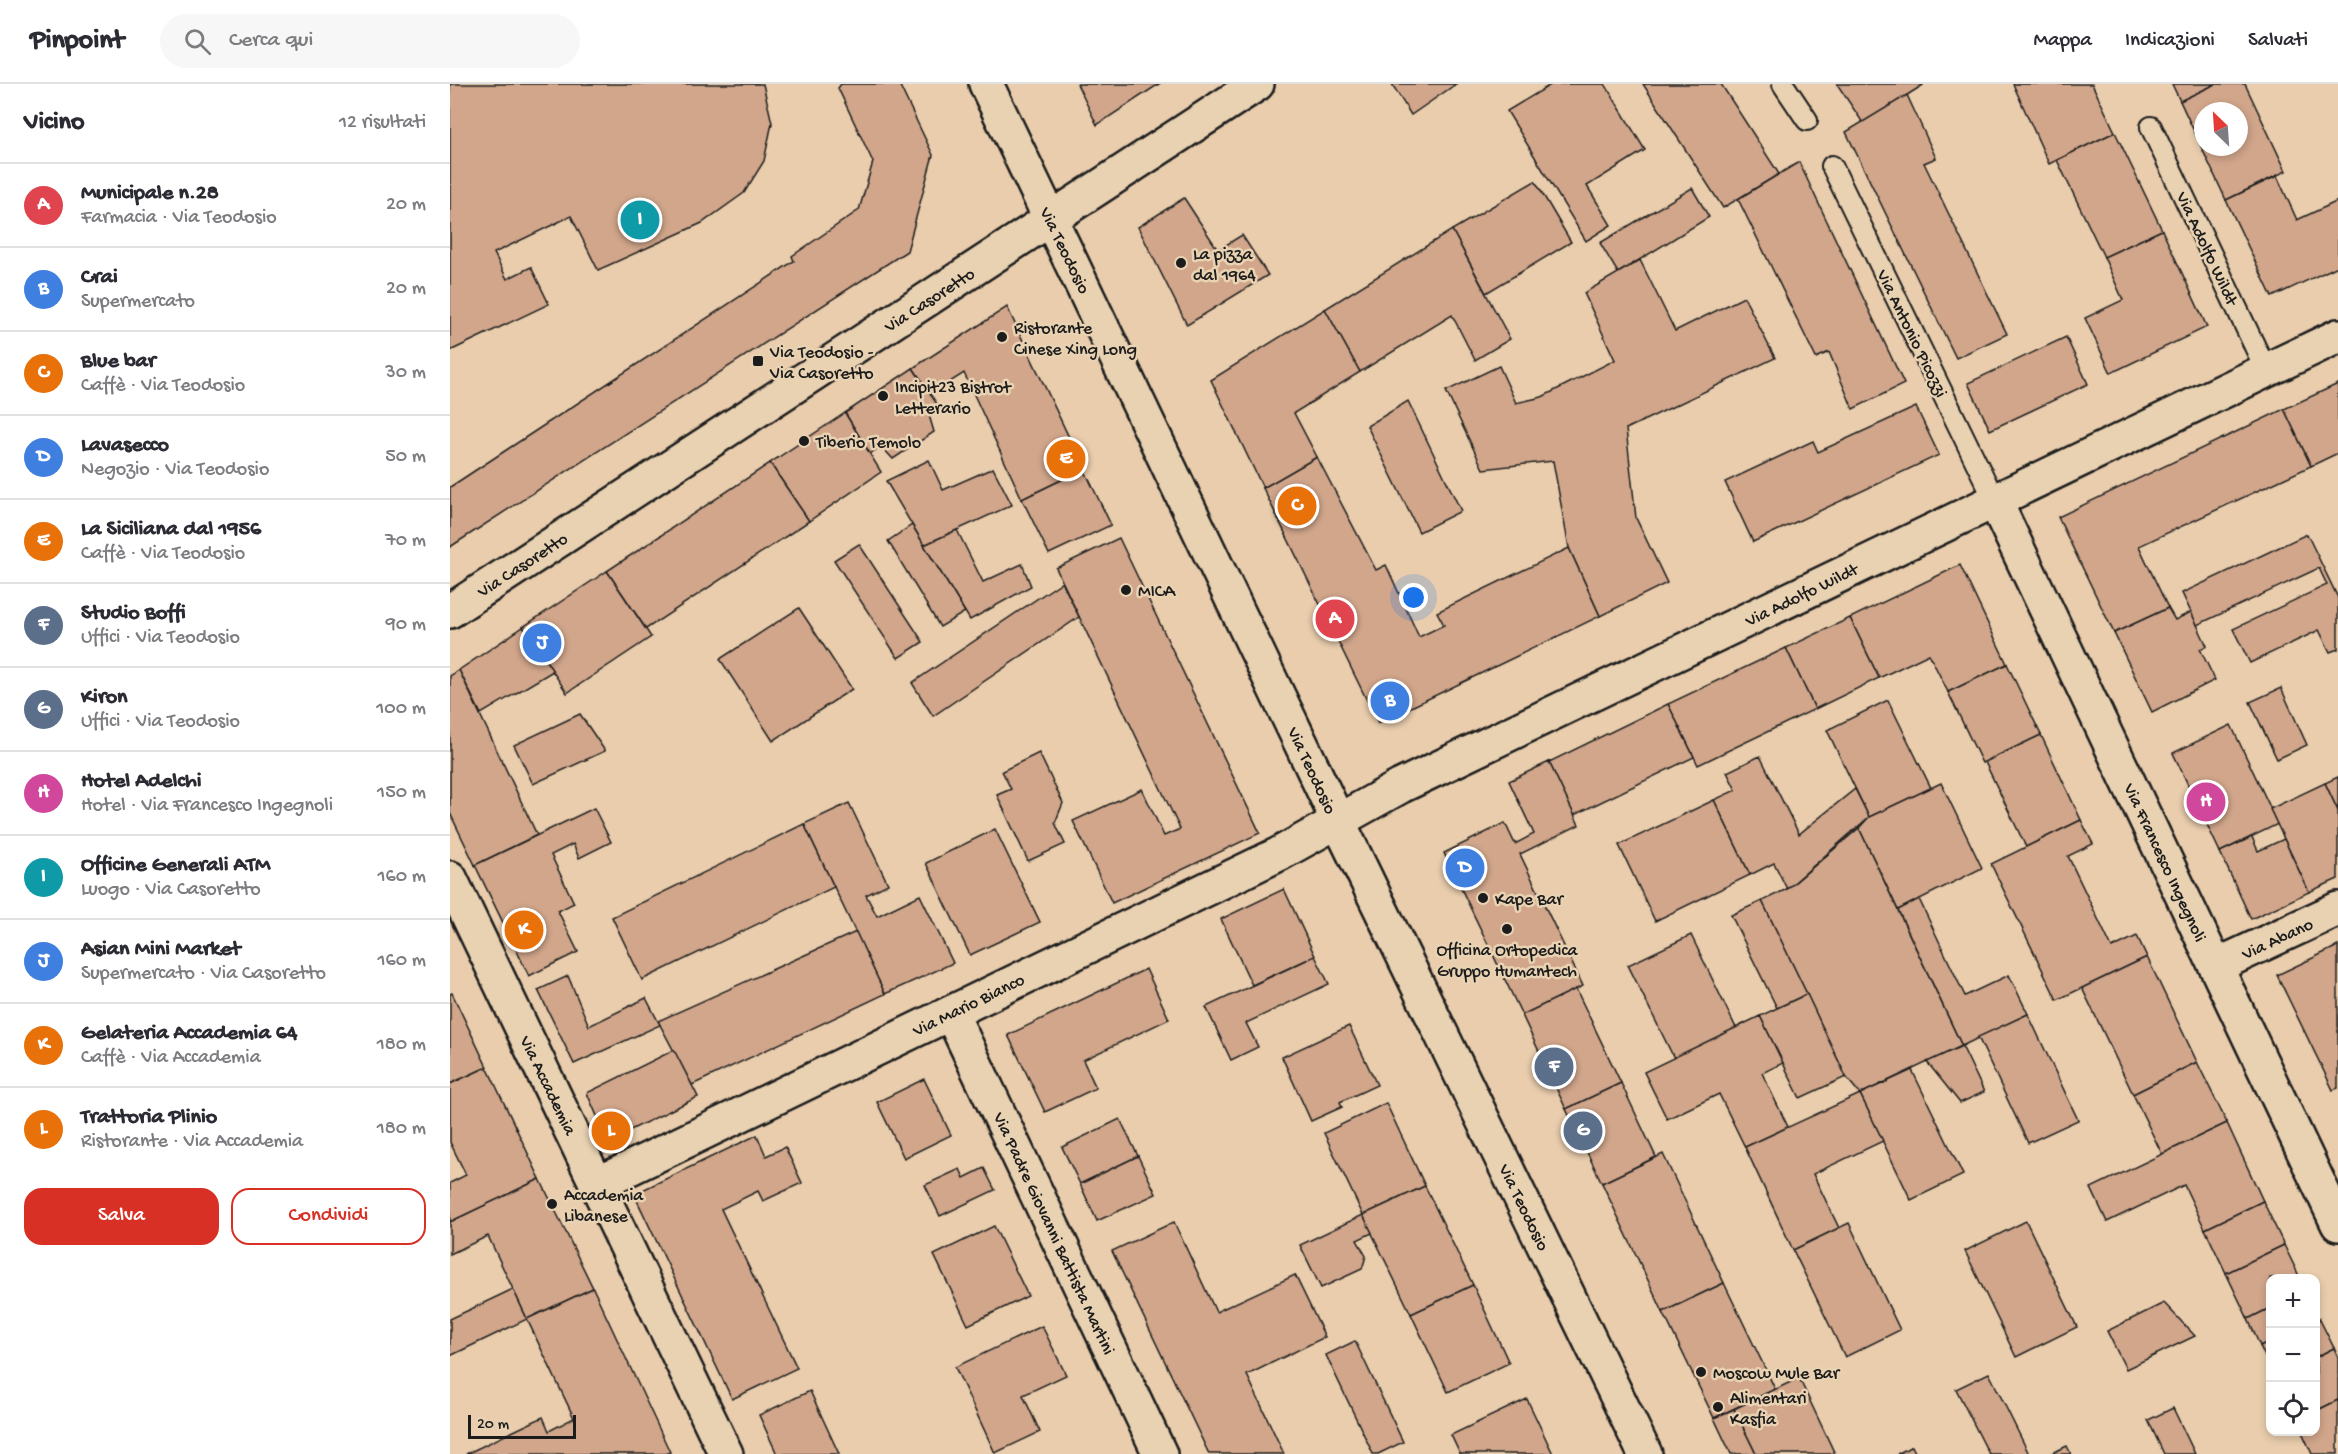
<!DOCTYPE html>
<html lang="it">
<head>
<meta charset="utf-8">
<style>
  :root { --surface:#fff; --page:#f7f7f7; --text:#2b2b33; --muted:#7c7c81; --line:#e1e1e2; --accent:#d93025 }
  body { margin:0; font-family:"Gochi Hand",sans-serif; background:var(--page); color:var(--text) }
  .controls { position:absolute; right:18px; bottom:18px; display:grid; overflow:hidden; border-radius:12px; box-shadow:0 3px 9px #0003 }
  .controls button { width:54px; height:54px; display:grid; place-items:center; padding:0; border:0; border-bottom:2px solid var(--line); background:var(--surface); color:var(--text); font:30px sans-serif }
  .compass { position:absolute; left:1744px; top:18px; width:54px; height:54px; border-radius:50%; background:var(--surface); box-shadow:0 3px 9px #0003; rotate:335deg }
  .scale { position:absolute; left:18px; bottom:15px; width:108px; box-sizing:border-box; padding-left:6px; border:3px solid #1c1c1c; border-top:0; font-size:16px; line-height:21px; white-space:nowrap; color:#1c1c1c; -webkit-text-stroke:4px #e9d2b2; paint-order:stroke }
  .you { position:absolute; left:964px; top:514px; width:21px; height:21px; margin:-15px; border:4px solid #fff; border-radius:50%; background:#1a73e8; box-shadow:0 0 0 9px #1a73e833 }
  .badge { display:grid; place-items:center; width:39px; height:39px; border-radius:50%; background:var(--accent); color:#fff; font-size:20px; font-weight:700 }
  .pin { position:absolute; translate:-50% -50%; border:3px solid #fff; box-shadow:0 2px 6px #0006 }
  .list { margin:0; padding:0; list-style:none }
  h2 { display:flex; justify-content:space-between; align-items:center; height:78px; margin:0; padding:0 24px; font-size:26px }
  h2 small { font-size:20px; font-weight:400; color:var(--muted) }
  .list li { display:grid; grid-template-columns:39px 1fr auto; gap:18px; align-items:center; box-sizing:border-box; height:84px; padding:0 24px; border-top:2px solid var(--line) }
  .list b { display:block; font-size:22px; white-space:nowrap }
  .list p { margin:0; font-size:20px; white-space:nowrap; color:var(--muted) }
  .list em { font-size:20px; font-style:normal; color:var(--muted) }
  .actions { display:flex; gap:12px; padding:18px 24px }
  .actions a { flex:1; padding:14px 0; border:2px solid var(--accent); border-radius:18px; text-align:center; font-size:21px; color:var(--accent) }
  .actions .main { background:var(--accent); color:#fff }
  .icon { flex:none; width:33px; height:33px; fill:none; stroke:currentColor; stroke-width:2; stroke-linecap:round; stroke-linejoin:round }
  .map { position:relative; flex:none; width:1888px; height:1370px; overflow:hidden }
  header { display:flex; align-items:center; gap:36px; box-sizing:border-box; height:84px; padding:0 30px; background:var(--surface); border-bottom:2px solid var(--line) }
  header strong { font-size:28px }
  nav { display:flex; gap:33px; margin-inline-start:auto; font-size:21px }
  .search { width:420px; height:54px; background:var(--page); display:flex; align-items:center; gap:15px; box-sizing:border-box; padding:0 21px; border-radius:33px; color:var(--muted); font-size:22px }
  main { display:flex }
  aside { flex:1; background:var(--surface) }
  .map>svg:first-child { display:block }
  .building { fill:#d1a68b; stroke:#1c1c1c; stroke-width:1.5; fill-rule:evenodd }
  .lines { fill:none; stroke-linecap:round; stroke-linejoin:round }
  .lane-casing { stroke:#1c1c1c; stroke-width:24 }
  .street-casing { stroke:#1c1c1c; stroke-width:38 }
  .secondary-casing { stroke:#1c1c1c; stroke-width:38 }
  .lane { stroke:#e9d2b2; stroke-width:20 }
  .street { stroke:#e9d2b2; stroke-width:33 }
  .secondary { stroke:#e9d2b2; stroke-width:33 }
  .poi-dot { fill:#1c1c1c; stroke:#e9d2b2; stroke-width:2 }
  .labels { text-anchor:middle; stroke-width:5; stroke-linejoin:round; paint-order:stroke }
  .street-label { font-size:18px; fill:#1c1c1c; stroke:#e9d2b2 }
  .poi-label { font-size:18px; fill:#1c1c1c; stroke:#e9d2b2; text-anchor:start }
</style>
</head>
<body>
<header>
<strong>Pinpoint</strong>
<div class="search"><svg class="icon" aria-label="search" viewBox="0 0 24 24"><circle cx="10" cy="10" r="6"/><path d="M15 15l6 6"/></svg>Cerca qui</div>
<nav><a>Mappa</a><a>Indicazioni</a><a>Salvati</a></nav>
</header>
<main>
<aside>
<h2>Vicino<small>12 risultati</small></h2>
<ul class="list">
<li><span class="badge" style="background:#e0444e">A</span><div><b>Municipale n.28</b><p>Farmacia · Via Teodosio</p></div><em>20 m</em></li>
<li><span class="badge" style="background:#3f7fe0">B</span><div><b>Crai</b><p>Supermercato</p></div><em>20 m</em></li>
<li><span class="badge" style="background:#e8710a">C</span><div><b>Blue bar</b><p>Caffè · Via Teodosio</p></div><em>30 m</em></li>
<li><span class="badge" style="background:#3f7fe0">D</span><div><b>Lavasecco</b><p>Negozio · Via Teodosio</p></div><em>50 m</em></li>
<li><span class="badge" style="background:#e8710a">E</span><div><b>La Siciliana dal 1956</b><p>Caffè · Via Teodosio</p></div><em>70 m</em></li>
<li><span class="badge" style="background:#5c6f8a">F</span><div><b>Studio Boffi</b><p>Uffici · Via Teodosio</p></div><em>90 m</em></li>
<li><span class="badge" style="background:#5c6f8a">G</span><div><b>Kiron</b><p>Uffici · Via Teodosio</p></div><em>100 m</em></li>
<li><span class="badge" style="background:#d1479c">H</span><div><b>Hotel Adelchi</b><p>Hotel · Via Francesco Ingegnoli</p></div><em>150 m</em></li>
<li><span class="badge" style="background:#0f9aa8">I</span><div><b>Officine Generali ATM</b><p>Luogo · Via Casoretto</p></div><em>160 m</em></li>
<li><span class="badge" style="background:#3f7fe0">J</span><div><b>Asian Mini Market</b><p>Supermercato · Via Casoretto</p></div><em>160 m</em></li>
<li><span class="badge" style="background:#e8710a">K</span><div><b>Gelateria Accademia 64</b><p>Caffè · Via Accademia</p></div><em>180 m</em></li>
<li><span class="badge" style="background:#e8710a">L</span><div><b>Trattoria Plinio</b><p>Ristorante · Via Accademia</p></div><em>180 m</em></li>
</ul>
<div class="actions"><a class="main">Salva</a><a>Condividi</a></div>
</aside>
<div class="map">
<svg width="1888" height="1370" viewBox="0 0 1888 1370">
  <rect width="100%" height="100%" fill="#e9cdad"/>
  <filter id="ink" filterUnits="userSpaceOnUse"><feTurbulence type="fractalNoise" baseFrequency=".0167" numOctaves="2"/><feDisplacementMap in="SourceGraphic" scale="12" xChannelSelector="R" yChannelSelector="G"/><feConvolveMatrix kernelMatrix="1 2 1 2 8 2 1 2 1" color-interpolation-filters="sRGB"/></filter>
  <g filter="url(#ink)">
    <g class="building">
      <polygon points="0,0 313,0 322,39 314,77 294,109 252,139 148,186 121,132 44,169 57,195 81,183 99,220 0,267"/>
      <polygon points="391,0 449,0 483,71 457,167 0,463 0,403 344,177 342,172 409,126 423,78 388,4"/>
      <polygon points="627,0 709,0 647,41"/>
      <polygon points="942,0 1006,0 961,31"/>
      <polygon points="1102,0 1155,0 1195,66 1137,102 1161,141 1136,157 1057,27"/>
      <polygon points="1193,0 1271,0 1329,90 1273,124"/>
      <polygon points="1387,0 1472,0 1473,1 1413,39"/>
      <polygon points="1563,0 1642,0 1665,48 1599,80"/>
      <polygon points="1722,0 1766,0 1730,17"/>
      <path d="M1766,0H1795L1836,87L1776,116L1730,17ZM1753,27H1789V63H1753Z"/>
      <polygon points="1457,11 1486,74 1474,79 1557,250 1506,274 1396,48"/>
      <polygon points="1665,48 1712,146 1654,173 1607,76"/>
      <polygon points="1349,78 1454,300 1403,325 1379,268 1366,274 1288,115"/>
      <polygon points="1827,92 1847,136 1888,117 1888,182 1822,213 1776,116"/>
      <polygon points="1085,97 1121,158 1036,209 1002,146"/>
      <polygon points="1242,104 1259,133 1168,189 1150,159"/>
      <polygon points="734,114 768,166 792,151 818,191 737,241 688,143"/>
      <polygon points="1002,146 1060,255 1025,276 1002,231 910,288 875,225"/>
      <polygon points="1712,146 1757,243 1661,289 1635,234 1673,216 1654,173"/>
      <polygon points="1190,176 1225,247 1294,213 1325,274 1176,345 1186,434 1217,499 1150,532 1119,464 1103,377 1033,385 996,307 1049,282 1066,319 1092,313 1165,276 1134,209"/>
      <polygon points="557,223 634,385 572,415 514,289 481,310 463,284"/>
      <polygon points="875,225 910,288 844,329 867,373 813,404 761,296"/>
      <polygon points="1616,253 1638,300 1540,346 1518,299"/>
      <polygon points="463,284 489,323 479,331 484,348 443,375 431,362 420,370 395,329"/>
      <polygon points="1888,300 1888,369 1861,382 1834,325"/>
      <polygon points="958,317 1011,427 969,448 917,342"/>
      <polygon points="1466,323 1489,371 1303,458 1275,398 1363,357 1368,368"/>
      <polygon points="1834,325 1861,382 1689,462 1718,524 1664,549 1608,433"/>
      <polygon points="395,329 431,388 359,437 320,379"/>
      <polygon points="867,373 926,486 936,481 969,553 994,541 987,528 1119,464 1150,532 928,639 813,404"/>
      <polygon points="479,376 493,406 543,384 562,421 474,461 436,397"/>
      <polygon points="320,379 359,437 196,545 157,487"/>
      <polygon points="634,385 661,441 599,470 572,415"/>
      <polygon points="462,441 515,528 490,543 438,457"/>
      <polygon points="507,446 533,498 572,480 581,502 520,536 474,461"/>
      <polygon points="1857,450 1888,514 1888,565 1880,568 1869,546 1800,579 1783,545 1877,501 1869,484 1747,541 1732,509"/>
      <polygon points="669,454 810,749 662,819 623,737 692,705 714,752 730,745 606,484"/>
      <polygon points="409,460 473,558 448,574 384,476"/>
      <polygon points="1510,481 1557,580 1498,608 1479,570 1429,594 1400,534"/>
      <polygon points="157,487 201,553 117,609 73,543"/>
      <polygon points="612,498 629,533 483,632 462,599"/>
      <polygon points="349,524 402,605 323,657 270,575"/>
      <polygon points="1718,524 1725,536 1741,528 1757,562 1750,565 1765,596 1702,628 1664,549"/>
      <polygon points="1400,534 1429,594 1365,625 1336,564"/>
      <polygon points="73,543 103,587 31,630 9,586"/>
      <polygon points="1336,564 1365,625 1248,681 1218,620"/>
      <polygon points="1557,580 1591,651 1532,679 1498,608"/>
      <polygon points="9,586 87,751 25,781 0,729 0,592"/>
      <polygon points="1831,604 1857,661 1827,675 1800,618"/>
      <polygon points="1438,616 1481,704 1419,733 1377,646"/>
      <polygon points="1218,620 1244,673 1124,731 1099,678"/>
      <polygon points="130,630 155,667 83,700 64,661"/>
      <polygon points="1781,641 1828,740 1770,768 1723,669"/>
      <polygon points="1591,651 1631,736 1576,763 1535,678"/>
      <polygon points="589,669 613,719 605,739 615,760 578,777 547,711 561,705 552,687"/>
      <polygon points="1310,672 1349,750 1405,705 1419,733 1337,805 1324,779 1300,791 1264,716 1286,706 1277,688"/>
      <polygon points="1099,678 1129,741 1070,770 1133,902 1072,931 994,769 1055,739 1065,760 1084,750 1059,697"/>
      <polygon points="1888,693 1888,727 1875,699"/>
      <polygon points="1491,699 1532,784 1448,826 1409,744 1419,733"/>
      <polygon points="1875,699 1888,727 1888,795 1859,808 1820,725"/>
      <polygon points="1264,716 1300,791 1205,837 1169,761"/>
      <polygon points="399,719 438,800 416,811 427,832 470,811 503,879 435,910 354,740"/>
      <polygon points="144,724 161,758 129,774 123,760 101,771 124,819 108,827 128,868 79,892 25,781"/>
      <polygon points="1631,736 1643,760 1618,772 1662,864 1687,852 1697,873 1607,916 1541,780"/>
      <polygon points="354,740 384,803 192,896 162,833"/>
      <polygon points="1409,744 1512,962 1410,1010 1396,993 1312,817 1337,805"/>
      <polygon points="545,745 590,838 520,871 476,779"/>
      <polygon points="1802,753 1808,767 1834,755 1859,808 1801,835 1770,768"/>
      <polygon points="834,805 865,872 802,901 771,835"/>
      <polygon points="1469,815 1515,912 1559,891 1578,930 1512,962 1448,826"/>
      <polygon points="1312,817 1357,910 1327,924 1281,831"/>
      <polygon points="406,848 435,910 242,1001 208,937"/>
      <polygon points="1241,851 1286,944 1224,974 1178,881"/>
      <polygon points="1888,862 1888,1004 1883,1006 1827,891"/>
      <polygon points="865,872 879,900 796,939 808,963 781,976 756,923"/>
      <polygon points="1697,873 1747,978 1683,1010 1632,904"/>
      <polygon points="696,885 719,935 633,976 646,1004 595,1028 558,951"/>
      <polygon points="118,892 139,942 196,914 210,941 124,980 88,906"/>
      <polygon points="1126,905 1171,999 1116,1025 1072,931"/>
      <polygon points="2,909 37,983 0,1000 0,910"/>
      <polygon points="1357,910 1396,993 1350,1014 1310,932"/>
      <polygon points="1578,930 1628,1036 1578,1059 1528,953"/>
      <polygon points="1310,932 1333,979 1312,989 1338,1043 1295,1063 1269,1010 1217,1035 1194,988"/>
      <polygon points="899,942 927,1001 890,1018 892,1023 861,1037 832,973"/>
      <polygon points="1512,962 1534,1008 1510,1019 1477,978"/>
      <polygon points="224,966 248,1013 158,1057 137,1009"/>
      <polygon points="1747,978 1777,1039 1712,1070 1683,1010"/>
      <polygon points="37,983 90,1095 0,1138 0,1099 16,1091 0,1058 0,1000"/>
      <polygon points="1462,986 1513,1091 1461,1116 1410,1010"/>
      <polygon points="474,995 501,1051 454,1074 427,1018"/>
      <polygon points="1171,999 1206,1073 1152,1099 1116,1025"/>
      <polygon points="1410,1010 1433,1057 1363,1090 1389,1144 1343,1166 1295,1063"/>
      <polygon points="936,1019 975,1102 913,1131 874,1049"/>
      <polygon points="670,1035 688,1072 630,1100 612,1063"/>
      <polygon points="1777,1039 1813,1117 1755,1145 1734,1101 1657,1138 1641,1104"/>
      <polygon points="307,1051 316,1072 335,1063 352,1099 313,1117 308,1107 271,1125 347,1284 282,1315 184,1110"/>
      <polygon points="1213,1070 1274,1199 1213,1228 1152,1099"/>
      <polygon points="688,1072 706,1110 647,1137 630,1100"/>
      <polygon points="534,1084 545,1106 490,1132 475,1101 510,1085 514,1094"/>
      <polygon points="90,1095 143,1204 77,1235 38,1152 0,1170 0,1138"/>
      <polygon points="975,1102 1023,1201 961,1230 913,1131"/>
      <polygon points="1813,1117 1834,1161 1776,1189 1755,1145"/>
      <polygon points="913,1131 922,1149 907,1156 916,1172 912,1185 871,1204 850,1161"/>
      <polygon points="1576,1137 1627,1243 1566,1273 1515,1167"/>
      <polygon points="724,1138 766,1228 845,1191 875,1253 797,1291 834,1370 759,1370 662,1167"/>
      <polygon points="1399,1139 1450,1246 1395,1273 1343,1166"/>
      <polygon points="544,1142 578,1212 518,1241 484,1171"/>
      <polygon points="1834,1161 1850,1194 1820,1194 1820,1224 1798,1235 1776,1189"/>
      <polygon points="1274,1199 1325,1305 1264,1334 1213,1228"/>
      <polygon points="1023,1201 1059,1279 998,1308 961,1230"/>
      <polygon points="143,1204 220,1368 215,1370 16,1370 93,1333 99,1347 124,1334 77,1235"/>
      <polygon points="63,1205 77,1235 0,1272 0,1235"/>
      <polygon points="1714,1219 1745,1252 1676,1285 1657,1247"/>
      <polygon points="1820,1224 1820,1257 1810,1262 1798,1235"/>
      <polygon points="1869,1234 1884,1264 1866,1273 1866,1235"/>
      <polygon points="592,1242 616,1291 573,1311 590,1348 545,1369 505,1283"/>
      <polygon points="905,1257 953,1358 928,1370 923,1370 876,1271"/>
      <polygon points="1820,1257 1820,1283 1810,1262"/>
      <polygon points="1884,1264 1888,1273 1888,1316 1866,1327 1866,1273"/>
      <polygon points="1539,1289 1545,1301 1579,1370 1539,1370 1506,1305"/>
      <polygon points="1349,1294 1385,1370 1306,1370 1284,1325"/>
      <polygon points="360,1307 389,1370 327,1370 309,1331"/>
      <polygon points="1077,1315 1103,1370 1010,1370 1001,1351"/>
      <polygon points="1888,1316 1888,1370 1862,1370 1852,1348 1866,1348 1866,1327"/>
      <polygon points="1723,1324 1745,1370 1714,1370 1698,1336"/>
      <polygon points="1284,1325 1306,1370 1281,1370 1264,1334"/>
      <polygon points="1462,1362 1466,1370 1447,1370"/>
      <polygon points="1617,1362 1621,1370 1600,1370"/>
    </g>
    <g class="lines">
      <g class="lane-casing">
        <g id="lane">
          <polyline points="1333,0 1357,36"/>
          <polyline points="1701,43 1816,286"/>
          <polyline points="1382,82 1545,417"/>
        </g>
      </g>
      <g class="street-casing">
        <g id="street">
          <polyline points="1545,417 1888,1140"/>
          <polyline points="0,794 276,1370"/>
          <polyline points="1766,882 1888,825"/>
          <polyline points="501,929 710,1370"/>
          <polyline points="147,1100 829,770 951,702 1888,252"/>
        </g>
      </g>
      <g class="secondary-casing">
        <g id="secondary">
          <polyline points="536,0 888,737 1195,1370"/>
          <polyline points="0,527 807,0"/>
        </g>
      </g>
      <use href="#lane" class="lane"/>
      <use href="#street" class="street"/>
      <use href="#secondary" class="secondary"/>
    </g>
  </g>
  <g class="poi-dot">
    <circle cx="731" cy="179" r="6"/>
    <circle cx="552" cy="253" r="6"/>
    <rect x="302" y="271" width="12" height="12" rx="3"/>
    <circle cx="433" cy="312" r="6"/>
    <circle cx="354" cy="357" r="6"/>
    <circle cx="676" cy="506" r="6"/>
    <circle cx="1033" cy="814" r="6"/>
    <circle cx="1057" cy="845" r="6"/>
    <circle cx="102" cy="1120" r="6"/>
    <circle cx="1251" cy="1288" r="6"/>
    <circle cx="1268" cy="1323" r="6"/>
  </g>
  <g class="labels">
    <g class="street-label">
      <text transform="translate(1758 164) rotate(65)" y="6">Via Adolfo Wildt</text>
      <text transform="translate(616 166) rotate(64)" y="6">Via Teodosio</text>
      <text transform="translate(479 215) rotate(-33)" y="6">Via Casoretto</text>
      <text transform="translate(1463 249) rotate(64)" y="6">Via Antonio Picozzi</text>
      <text transform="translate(72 480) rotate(-33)" y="6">Via Casoretto</text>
      <text transform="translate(1351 510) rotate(-26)" y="6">Via Adolfo Wildt</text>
      <text transform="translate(863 686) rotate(65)" y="6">Via Teodosio</text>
      <text transform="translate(1716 778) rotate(65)" y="6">Via Francesco Ingegnoli</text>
      <text transform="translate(1827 854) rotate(-25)" y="6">Via Abano</text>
      <text transform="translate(518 920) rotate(-26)" y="6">Via Mario Bianco</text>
      <text transform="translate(99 1001) rotate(64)" y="6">Via Accademia</text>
      <text transform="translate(1075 1123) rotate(64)" y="6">Via Teodosio</text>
      <text transform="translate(605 1149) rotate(65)" y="6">Via Padre Giovanni Battista Martini</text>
    </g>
    <g class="poi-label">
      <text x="743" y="175">La pizza<tspan x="743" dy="21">dal 1964</tspan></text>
      <text x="564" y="249">Ristorante<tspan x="564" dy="21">Cinese Xing Long</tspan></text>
      <text x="320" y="273">Via Teodosio -<tspan x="320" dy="21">Via Casoretto</tspan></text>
      <text x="445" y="308">Incipit23 Bistrot<tspan x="445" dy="21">Letterario</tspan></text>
      <text x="366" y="363">Tiberio Temolo</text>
      <text x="688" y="512">MICA</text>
      <text x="1045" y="820">Kape Bar</text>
      <text x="1057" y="871" text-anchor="middle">Officina Ortopedica<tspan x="1057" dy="21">Gruppo Humantech</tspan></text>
      <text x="114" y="1116">Accademia<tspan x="114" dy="21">Libanese</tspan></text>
      <text x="1263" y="1294">Moscow Mule Bar</text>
      <text x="1280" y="1319">Alimentari<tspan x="1280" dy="21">Kasfia</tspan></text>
    </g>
  </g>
</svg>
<div class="controls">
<button>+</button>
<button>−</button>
<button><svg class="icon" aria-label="locate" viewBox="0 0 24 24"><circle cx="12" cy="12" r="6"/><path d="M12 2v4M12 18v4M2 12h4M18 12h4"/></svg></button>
</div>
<svg class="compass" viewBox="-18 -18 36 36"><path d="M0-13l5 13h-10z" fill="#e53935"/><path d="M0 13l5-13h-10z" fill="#7c7c81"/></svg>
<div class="scale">20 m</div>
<div class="you"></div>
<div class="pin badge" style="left:885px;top:535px;background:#e0444e">A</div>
<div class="pin badge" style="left:940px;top:617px;background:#3f7fe0">B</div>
<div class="pin badge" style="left:847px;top:422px;background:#e8710a">C</div>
<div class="pin badge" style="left:1015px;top:784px;background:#3f7fe0">D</div>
<div class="pin badge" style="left:616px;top:375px;background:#e8710a">E</div>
<div class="pin badge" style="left:1104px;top:983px;background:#5c6f8a">F</div>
<div class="pin badge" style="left:1133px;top:1047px;background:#5c6f8a">G</div>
<div class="pin badge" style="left:1756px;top:718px;background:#d1479c">H</div>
<div class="pin badge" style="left:190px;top:136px;background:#0f9aa8">I</div>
<div class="pin badge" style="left:92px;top:559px;background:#3f7fe0">J</div>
<div class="pin badge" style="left:74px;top:846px;background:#e8710a">K</div>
<div class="pin badge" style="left:161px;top:1047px;background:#e8710a">L</div>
</div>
</main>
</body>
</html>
